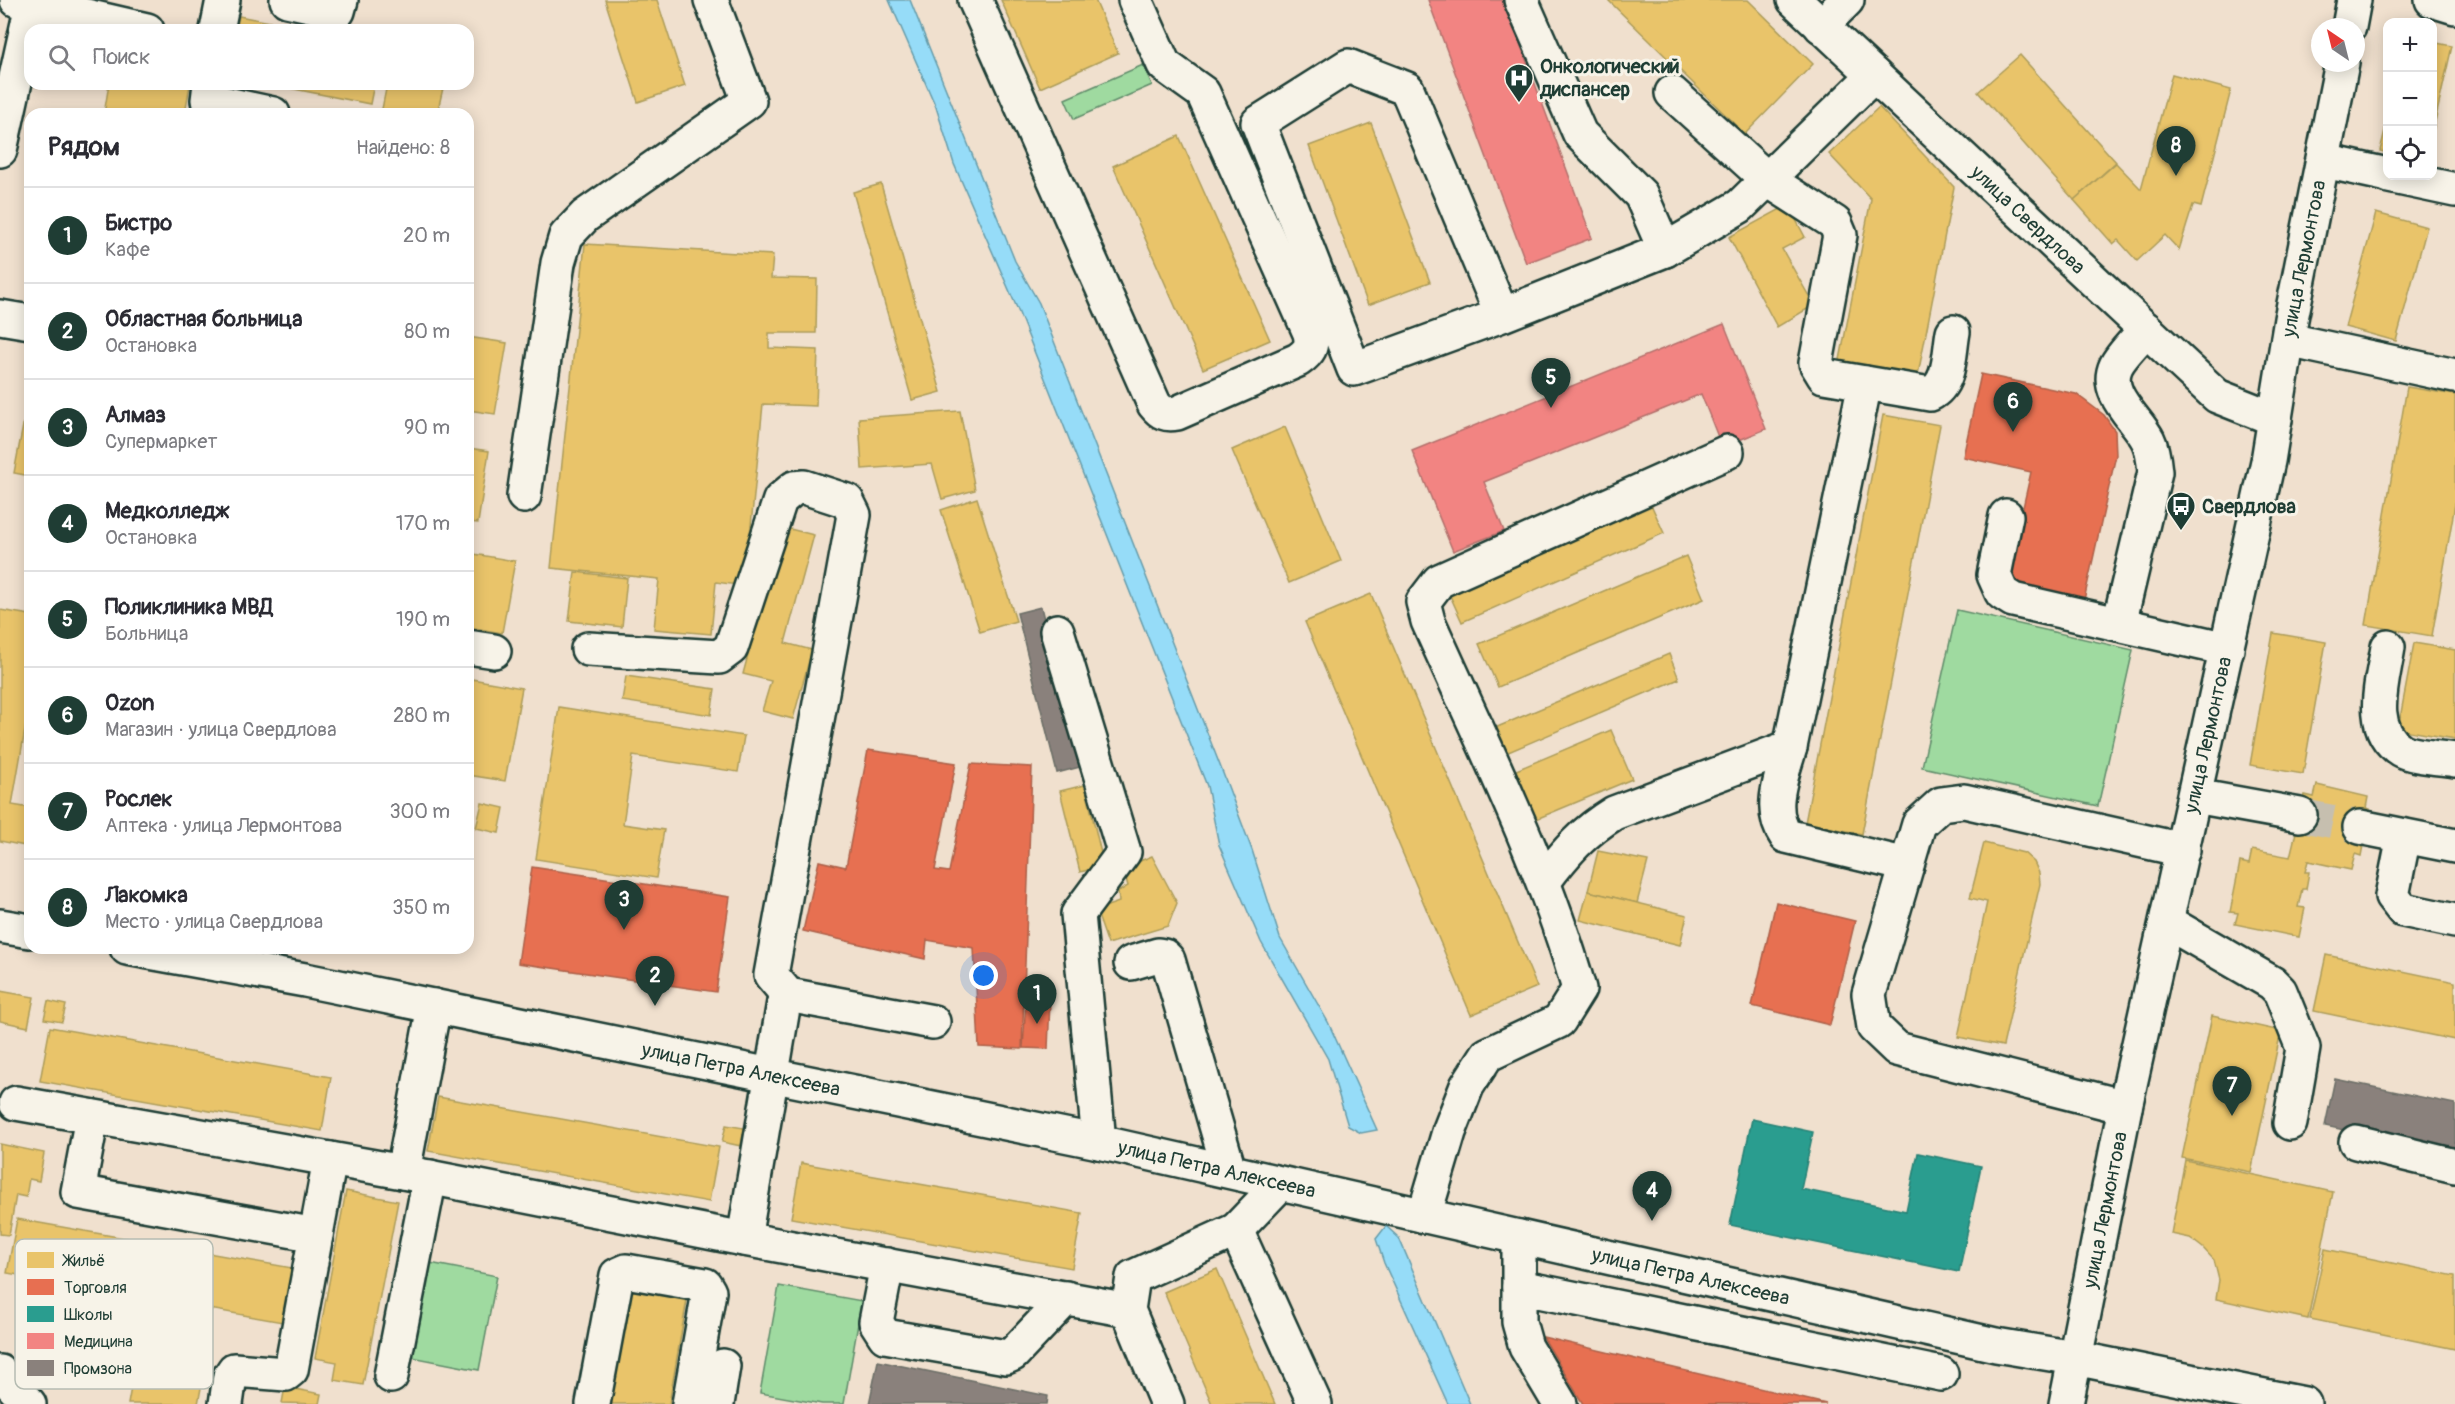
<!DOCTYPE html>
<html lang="ru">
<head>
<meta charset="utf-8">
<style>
  :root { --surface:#fff; --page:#f7f7f7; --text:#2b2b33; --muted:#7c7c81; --line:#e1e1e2; --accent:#1f3d34 }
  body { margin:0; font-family:Pangolin,sans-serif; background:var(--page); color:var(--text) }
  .controls { position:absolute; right:18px; top:18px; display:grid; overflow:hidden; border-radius:12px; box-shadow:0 3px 15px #0003 }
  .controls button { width:54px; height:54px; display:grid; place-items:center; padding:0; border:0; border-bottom:2px solid var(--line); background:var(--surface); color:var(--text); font:30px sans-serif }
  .compass { position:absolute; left:2311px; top:18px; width:54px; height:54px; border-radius:50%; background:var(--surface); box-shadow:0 3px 15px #0003; rotate:325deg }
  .you { position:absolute; left:984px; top:976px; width:21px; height:21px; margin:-15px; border:4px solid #fff; border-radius:50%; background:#1a73e8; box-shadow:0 0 0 9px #1a73e833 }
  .badge { display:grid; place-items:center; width:39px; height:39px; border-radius:50%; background:var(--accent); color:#fff; font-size:20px; font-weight:700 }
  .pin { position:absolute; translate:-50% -50px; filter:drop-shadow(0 2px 3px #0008) }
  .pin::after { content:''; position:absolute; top:32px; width:21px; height:18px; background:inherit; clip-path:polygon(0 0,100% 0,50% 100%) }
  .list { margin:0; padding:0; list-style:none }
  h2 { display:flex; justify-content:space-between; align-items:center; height:78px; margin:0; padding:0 24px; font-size:26px }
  h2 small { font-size:20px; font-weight:400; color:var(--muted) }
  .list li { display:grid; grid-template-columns:39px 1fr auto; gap:18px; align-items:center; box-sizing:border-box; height:96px; padding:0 24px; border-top:2px solid var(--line) }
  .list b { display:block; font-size:22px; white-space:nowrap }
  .list p { margin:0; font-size:20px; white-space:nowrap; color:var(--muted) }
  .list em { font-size:20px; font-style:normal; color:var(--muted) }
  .icon { flex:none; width:33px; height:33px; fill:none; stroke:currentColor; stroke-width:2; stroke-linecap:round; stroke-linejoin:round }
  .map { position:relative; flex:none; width:2455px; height:1404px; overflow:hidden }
  .search { position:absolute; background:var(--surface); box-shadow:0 3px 15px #0003; left:24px; top:24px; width:450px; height:66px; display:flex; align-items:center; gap:15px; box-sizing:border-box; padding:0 21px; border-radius:18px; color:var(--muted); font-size:22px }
  .panel { position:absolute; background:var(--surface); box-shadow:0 3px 15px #0003; left:24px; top:108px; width:450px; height:846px; border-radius:18px }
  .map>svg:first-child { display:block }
  .green { fill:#9fdaa0; stroke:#5f8c6a; stroke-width:1.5 }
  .water { fill:#96dcf8; stroke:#669caa; stroke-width:1.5 }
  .homes { fill:#e9c46a; stroke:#ac9c5a; stroke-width:1.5 }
  .shops { fill:#e76f51; stroke:#ab6048; stroke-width:1.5 }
  .schools { fill:#2a9d8f; stroke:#278074; stroke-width:1.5 }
  .health { fill:#f28482; stroke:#b36f6b; stroke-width:1.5 }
  .industry { fill:#8a817c; stroke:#6a6d66; stroke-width:1.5 }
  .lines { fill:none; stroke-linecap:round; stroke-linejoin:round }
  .minor-tunnel { stroke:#c6bfaf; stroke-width:33; stroke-dasharray:33 16; stroke-linecap:butt }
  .minor-casing { stroke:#1f3d34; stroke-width:38 }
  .major-casing { stroke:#1f3d34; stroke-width:38 }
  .minor { stroke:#f7f3e8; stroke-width:33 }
  .major { stroke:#f7f3e8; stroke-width:33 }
  .labels { text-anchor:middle; stroke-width:6; stroke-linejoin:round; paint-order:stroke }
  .poi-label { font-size:20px; font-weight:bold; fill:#1f3d34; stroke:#f7f3e8; text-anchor:start }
  .street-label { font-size:20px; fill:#1f3d34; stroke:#f7f3e8 }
  .key { fill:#f7f3e8; stroke:#b6bcb2; stroke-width:1.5 }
  .key-label { font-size:16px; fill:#1f3d34 }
</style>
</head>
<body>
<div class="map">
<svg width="2455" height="1404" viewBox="0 0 2455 1404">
  <rect width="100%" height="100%" fill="#f0e0ce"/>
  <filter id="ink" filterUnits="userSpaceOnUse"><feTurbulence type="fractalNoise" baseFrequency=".0167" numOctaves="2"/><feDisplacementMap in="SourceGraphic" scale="12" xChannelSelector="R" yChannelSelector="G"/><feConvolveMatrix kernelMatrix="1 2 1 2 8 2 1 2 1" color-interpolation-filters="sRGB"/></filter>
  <g filter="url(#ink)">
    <g class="green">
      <polygon points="1143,65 1152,85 1074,119 1065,99"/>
      <polygon points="1957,610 2133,650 2098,806 1922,767"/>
      <polygon points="430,1263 497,1276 479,1370 412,1357"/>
      <polygon points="779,1286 862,1301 844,1404 822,1404 760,1393"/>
    </g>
    <g class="water">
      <polygon points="889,0 910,0 1015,261 1039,303 1221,768 1252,850 1280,938 1328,1022 1377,1130 1361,1133 1348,1126 1328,1059 1261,942 1219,845 1207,786 1017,308 954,164 936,107"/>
      <polygon points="1386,1226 1399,1238 1470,1404 1448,1404 1384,1263 1376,1239"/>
    </g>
    <g class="homes">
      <polygon points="605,0 657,0 685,86 638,102"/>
      <polygon points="1001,0 1095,0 1118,53 1040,88"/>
      <polygon points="1608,0 1748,0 1813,64 1745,134"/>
      <polygon points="239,16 311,30 236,30"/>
      <polygon points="2432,42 2452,46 2432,135"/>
      <polygon points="2020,55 2116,162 2074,200 1978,92"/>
      <polygon points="2172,74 2231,90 2201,207 2193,205 2179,250 2165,235 2137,261 2118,240 2113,244 2074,200 2116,163 2141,189"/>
      <polygon points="109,84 190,84 185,114 104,114"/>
      <polygon points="269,84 374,84 370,104"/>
      <polygon points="387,84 444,84 437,114 381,114"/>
      <polygon points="1879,107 1954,187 1917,380 1839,365 1871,199 1829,154"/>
      <polygon points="2388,118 2388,153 2380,151"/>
      <polygon points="1371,123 1430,282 1368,305 1309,146"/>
      <polygon points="1179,136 1270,340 1203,369 1113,166"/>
      <polygon points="881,184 941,392 912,400 853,192"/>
      <polygon points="1788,205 1805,237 1782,249 1814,305 1777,327 1729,237"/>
      <polygon points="2376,213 2427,227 2396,341 2345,327"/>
      <polygon points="585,244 773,255 771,278 817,279 816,333 769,333 769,348 818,350 816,406 763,404 745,586 716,582 711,634 654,629 659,579 551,568"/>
      <polygon points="468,337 507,343 495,414 468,410"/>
      <polygon points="2407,387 2455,395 2455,504 2432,636 2366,625"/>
      <polygon points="29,394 30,394 30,476 14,473"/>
      <polygon points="960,411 975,490 942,499 932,464 862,469 859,418"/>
      <polygon points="1883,415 1940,425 1862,834 1805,823"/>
      <polygon points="1285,427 1341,561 1289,583 1232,450"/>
      <polygon points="468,448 489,451 478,523 468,522"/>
      <polygon points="977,498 1016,621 980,632 941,510"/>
      <polygon points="1649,500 1664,533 1462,622 1447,589"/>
      <polygon points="782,527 814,535 785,643 812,650 793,719 762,711 771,681 743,674"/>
      <polygon points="468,553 515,561 502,633 468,627"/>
      <polygon points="1686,556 1704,599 1498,687 1479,644"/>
      <polygon points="575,572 627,578 622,627 569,621"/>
      <polygon points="1371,594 1537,987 1471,1015 1305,622"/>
      <polygon points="0,610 30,615 30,701 12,805 30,808 30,847 0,841"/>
      <polygon points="2273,633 2326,642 2303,774 2250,765"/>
      <polygon points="2414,643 2455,650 2455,739 2398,729"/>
      <polygon points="1669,654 1679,679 1506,753 1495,728"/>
      <polygon points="626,676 715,689 711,715 622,701"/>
      <polygon points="472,679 522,688 505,781 468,775 468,698"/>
      <polygon points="559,707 744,736 738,772 633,756 623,824 664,830 656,878 536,859"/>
      <polygon points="1611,730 1632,779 1534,820 1514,771"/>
      <polygon points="1085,785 1104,866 1080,872 1060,791"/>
      <polygon points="2317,785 2368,797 2366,808 2370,809 2361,856 2355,854 2351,870 2308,861 2305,872 2309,872 2306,889 2302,889 2298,907 2305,908 2299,937 2235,924 2238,913 2230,912 2240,862 2249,864 2252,850 2290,857 2305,795 2314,797"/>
      <polygon points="482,803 504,808 499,833 476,828"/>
      <polygon points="1984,843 2024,853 2034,862 2039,873 2040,884 2003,1046 1958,1037 1987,902 1970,898"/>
      <polygon points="1598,851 1648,861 1637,903 1588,891"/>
      <polygon points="1152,856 1177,903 1168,926 1108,944 1096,910 1119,902 1118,892 1128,886 1123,868"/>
      <polygon points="1588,891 1687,915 1680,945 1580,920"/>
      <polygon points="2326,955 2455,982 2455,1040 2314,1011"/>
      <polygon points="0,991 34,997 28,1027 0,1021"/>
      <polygon points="48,1001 66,1005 62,1022 44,1019"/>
      <polygon points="2212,1016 2281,1031 2251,1172 2182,1158"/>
      <polygon points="50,1027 331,1077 322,1131 40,1081"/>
      <polygon points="438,1097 719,1147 709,1202 428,1151"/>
      <polygon points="726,1125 744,1128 741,1146 722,1142"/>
      <polygon points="0,1144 44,1153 39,1181 29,1179 26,1197 16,1195 9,1235 0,1234"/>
      <polygon points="2185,1160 2333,1192 2308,1319 2216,1299 2219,1280 2214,1260 2203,1248 2190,1238 2171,1234"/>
      <polygon points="801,1163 1082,1213 1072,1268 791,1218"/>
      <polygon points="346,1191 398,1201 363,1385 334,1380 337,1362 315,1358"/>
      <polygon points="17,1219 298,1269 288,1323 7,1273"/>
      <polygon points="2325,1249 2455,1276 2455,1349 2310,1319"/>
      <polygon points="1217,1269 1275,1404 1212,1404 1164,1292"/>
      <polygon points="631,1284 688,1294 669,1404 610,1404"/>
      <polygon points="137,1354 205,1367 198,1404 128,1404"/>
      <polygon points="1627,1382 1732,1404 1594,1404 1597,1386 1625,1392"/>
      <polygon points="285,1387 321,1394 319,1404 282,1403"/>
    </g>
    <g class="shops">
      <polygon points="1981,374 2076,394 2104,415 2115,431 2116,455 2084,600 2006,583 2031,472 1963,457"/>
      <polygon points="868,750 956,763 935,870 949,872 971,764 1032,767 1022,1049 979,1047 974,948 927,940 925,959 803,931 819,861 846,867"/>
      <polygon points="532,867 730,897 716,992 518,963"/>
      <polygon points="1776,902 1855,921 1830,1025 1752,1006"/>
      <polygon points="1026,1000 1050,1001 1048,1049 1023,1048"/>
      <polygon points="1543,1337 1826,1404 1583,1404"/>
    </g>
    <polygon class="schools" points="1752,1119 1813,1132 1801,1189 1906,1211 1918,1153 1981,1166 1959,1272 1730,1225"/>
    <g class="health">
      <polygon points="1428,0 1504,0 1592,238 1526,263"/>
      <polygon points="1724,324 1766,429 1722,447 1701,394 1484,482 1504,531 1453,551 1412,451"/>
    </g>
    <g class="industry">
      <polygon points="1041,607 1080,767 1057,773 1017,613"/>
      <polygon points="2335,1079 2455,1104 2455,1153 2325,1126"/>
      <polygon points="878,1361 1048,1396 1047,1404 869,1404"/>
    </g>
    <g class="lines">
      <polyline class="minor-tunnel" points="2300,815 2360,827"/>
      <g class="minor-casing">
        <g id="minor">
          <polyline points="17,0 147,30"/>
          <polyline points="287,0 338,11 341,0"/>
          <path d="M975,0L1154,404C1161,413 1166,415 1177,413L1298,360C1309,352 1313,347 1310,333L1203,93L1164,65L1135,0"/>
          <polyline points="1521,0 1580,134 1641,195 1665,250"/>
          <polyline points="2432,0 2455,7"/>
          <polyline points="1821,26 1847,0"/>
          <polyline points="217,30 223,0"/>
          <polyline points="210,84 208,100 273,114"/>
          <path d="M1672,93L1768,180L1835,223L1840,235L1816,363L1824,376L1930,394C1951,384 1949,353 1953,332"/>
          <polyline points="0,150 33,0"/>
          <polyline points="2324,161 2388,175"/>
          <polyline points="2389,176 2455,190"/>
          <polyline points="1502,315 1407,89 1348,66 1258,123 1354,369 1502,315 1665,250 1740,206 1874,75"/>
          <polyline points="0,317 30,322"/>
          <polyline points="2288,340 2455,376"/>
          <polyline points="524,496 558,263 566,236 585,216 749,101 711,0"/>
          <polyline points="2006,516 1994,575 2002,593 2013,600 2227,649"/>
          <path d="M2119,624L2155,472C2154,462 2153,450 2148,440C2137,418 2103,394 2116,366C2121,355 2138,339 2146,329"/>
          <polyline points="1057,631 1124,852 1078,914 1099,1142"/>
          <polyline points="468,647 494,651"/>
          <path d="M2388,647C2383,681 2366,728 2401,750C2411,756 2442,758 2455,760"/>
          <polyline points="588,649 719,657 731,648 780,500 794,488 804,487 847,501 854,515 771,975 788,995 933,1022"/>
          <path d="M1790,747C1782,776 1767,809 1786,836L1907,865"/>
          <polyline points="2195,796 2300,815"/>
          <polyline points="2360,827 2455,846"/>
          <polyline points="2404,836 2392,896 2403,910 2455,921"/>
          <path d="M1544,881C1566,852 1583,832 1614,813L1790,747L1865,383"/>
          <polyline points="2167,922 2272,983 2280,991 2303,1048 2290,1123"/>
          <polyline points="0,926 30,931"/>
          <path id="s1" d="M127,948L305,980L1099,1142L1996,1345L2075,1358"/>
          <polyline points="1131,963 1158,955 1164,956 1168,960 1229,1170"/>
          <polyline points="788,995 784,1002 744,1239 1128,1310"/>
          <polyline points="16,1103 403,1172 744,1239"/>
          <polyline points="2125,1107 1897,1049 1874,1027 1869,994 1919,824 1941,804 1964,801 2183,850"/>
          <polyline points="92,1117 78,1192 316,1235"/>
          <polyline points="2356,1142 2455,1166"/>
          <polyline points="403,1172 434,1006"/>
          <path d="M1424,1216L1449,1132L1467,1086L1487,1055L1559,1021L1579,989C1543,862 1482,742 1428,621L1423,602L1439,581L1727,452"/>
          <polyline points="1236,1230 1315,1404"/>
          <polyline points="1519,1237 1519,1322 1526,1347 1560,1404"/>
          <polyline points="887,1265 876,1322 885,1336 1006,1357 1013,1354 1066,1298"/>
          <polyline points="1519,1287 1941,1374"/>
          <polyline points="0,1372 29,1404"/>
          <polyline points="391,1376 430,1177"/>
          <polyline points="226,1404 230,1376 234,1370 286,1374 291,1370 330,1159"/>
          <polyline points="593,1404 617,1275 626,1271 705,1285 709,1292 689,1404"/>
          <polyline points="717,1404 723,1366"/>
          <polyline points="1167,1404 1128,1310 1133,1277 1236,1230 1280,1184"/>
        </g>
      </g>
      <g class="major-casing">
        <g id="major">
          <path id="s2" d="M1794,0L2217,396L2275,419"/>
          <polyline points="2349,27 2354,0"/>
          <polyline points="2075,1358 2304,1404"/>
          <path id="s3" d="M2066,1404L2125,1107L2268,461L2291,319L2342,63"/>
        </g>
      </g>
      <use href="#minor" class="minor"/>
      <use href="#major" class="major"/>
    </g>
  </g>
  <defs>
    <g id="hospital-pin" transform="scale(1.5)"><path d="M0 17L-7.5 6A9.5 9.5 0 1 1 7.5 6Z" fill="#1f3d34" stroke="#f7f3e8"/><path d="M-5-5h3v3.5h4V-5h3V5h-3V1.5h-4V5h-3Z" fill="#fff"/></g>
    <g id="bus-pin" transform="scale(1.5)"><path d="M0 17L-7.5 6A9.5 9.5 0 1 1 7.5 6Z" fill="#1f3d34" stroke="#f7f3e8"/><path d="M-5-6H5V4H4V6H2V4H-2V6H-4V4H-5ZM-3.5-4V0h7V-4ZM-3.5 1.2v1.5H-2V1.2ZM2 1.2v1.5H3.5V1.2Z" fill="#fff"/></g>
  </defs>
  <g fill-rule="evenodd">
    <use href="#hospital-pin" x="1519" y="78"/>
    <use href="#bus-pin" x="2181" y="506"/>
  </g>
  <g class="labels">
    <g class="poi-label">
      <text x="1540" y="73">Онкологический<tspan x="1540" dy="23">диспансер</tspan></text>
      <text x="2202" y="513">Свердлова</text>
    </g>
    <g class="street-label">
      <text dy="7" stroke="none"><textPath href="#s2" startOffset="321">улица Свердлова</textPath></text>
      <text dy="7" stroke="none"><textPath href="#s3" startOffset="1170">улица Лермонтова</textPath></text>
      <text dy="7" stroke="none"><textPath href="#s3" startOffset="684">улица Лермонтова</textPath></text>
      <text dy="7" stroke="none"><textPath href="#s1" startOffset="626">улица Петра Алексеева</textPath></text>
      <text dy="7" stroke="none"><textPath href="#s1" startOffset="1112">улица Петра Алексеева</textPath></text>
      <text dy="7" stroke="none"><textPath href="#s3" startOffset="198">улица Лермонтова</textPath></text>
      <text dy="7" stroke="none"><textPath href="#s1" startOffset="1598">улица Петра Алексеева</textPath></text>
    </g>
  </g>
  <rect x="15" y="1239" width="198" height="150" rx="9" class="key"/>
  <rect x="27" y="1252" width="27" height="16" fill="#e9c46a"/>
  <rect x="27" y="1279" width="27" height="16" fill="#e76f51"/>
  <rect x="27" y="1306" width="27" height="16" fill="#2a9d8f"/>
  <rect x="27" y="1333" width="27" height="16" fill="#f28482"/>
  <rect x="27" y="1360" width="27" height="16" fill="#8a817c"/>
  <g class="key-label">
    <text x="64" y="1266">Жильё</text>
    <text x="64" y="1293">Торговля</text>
    <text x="64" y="1320">Школы</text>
    <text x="64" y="1347">Медицина</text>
    <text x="64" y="1374">Промзона</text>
  </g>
</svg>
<div class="controls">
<button>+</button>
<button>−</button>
<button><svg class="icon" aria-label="locate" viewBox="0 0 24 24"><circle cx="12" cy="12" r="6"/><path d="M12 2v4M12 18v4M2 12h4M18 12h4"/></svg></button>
</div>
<svg class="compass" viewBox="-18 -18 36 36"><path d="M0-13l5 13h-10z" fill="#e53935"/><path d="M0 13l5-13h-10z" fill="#7c7c81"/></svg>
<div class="you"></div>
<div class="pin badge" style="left:1037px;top:1024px">1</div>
<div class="pin badge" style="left:655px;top:1006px">2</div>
<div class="pin badge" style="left:624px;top:930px">3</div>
<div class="pin badge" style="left:1652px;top:1221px">4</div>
<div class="pin badge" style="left:1551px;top:408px">5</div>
<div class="pin badge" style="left:2013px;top:432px">6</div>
<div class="pin badge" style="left:2232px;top:1116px">7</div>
<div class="pin badge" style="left:2176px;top:176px">8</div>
<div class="search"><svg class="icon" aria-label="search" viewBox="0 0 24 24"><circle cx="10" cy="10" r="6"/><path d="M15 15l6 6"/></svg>Поиск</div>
<section class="panel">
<h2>Рядом<small>Найдено: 8</small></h2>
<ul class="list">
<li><span class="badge">1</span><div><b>Бистро</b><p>Кафе</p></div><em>20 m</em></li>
<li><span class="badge">2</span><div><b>Областная больница</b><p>Остановка</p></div><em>80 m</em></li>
<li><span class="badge">3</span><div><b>Алмаз</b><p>Супермаркет</p></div><em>90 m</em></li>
<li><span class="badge">4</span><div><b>Медколледж</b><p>Остановка</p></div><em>170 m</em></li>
<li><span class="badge">5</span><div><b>Поликлиника МВД</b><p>Больница</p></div><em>190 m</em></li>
<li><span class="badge">6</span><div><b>Ozon</b><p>Магазин · улица Свердлова</p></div><em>280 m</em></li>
<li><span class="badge">7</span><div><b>Рослек</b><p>Аптека · улица Лермонтова</p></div><em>300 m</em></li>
<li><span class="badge">8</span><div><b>Лакомка</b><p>Место · улица Свердлова</p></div><em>350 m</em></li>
</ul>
</section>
</div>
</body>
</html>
